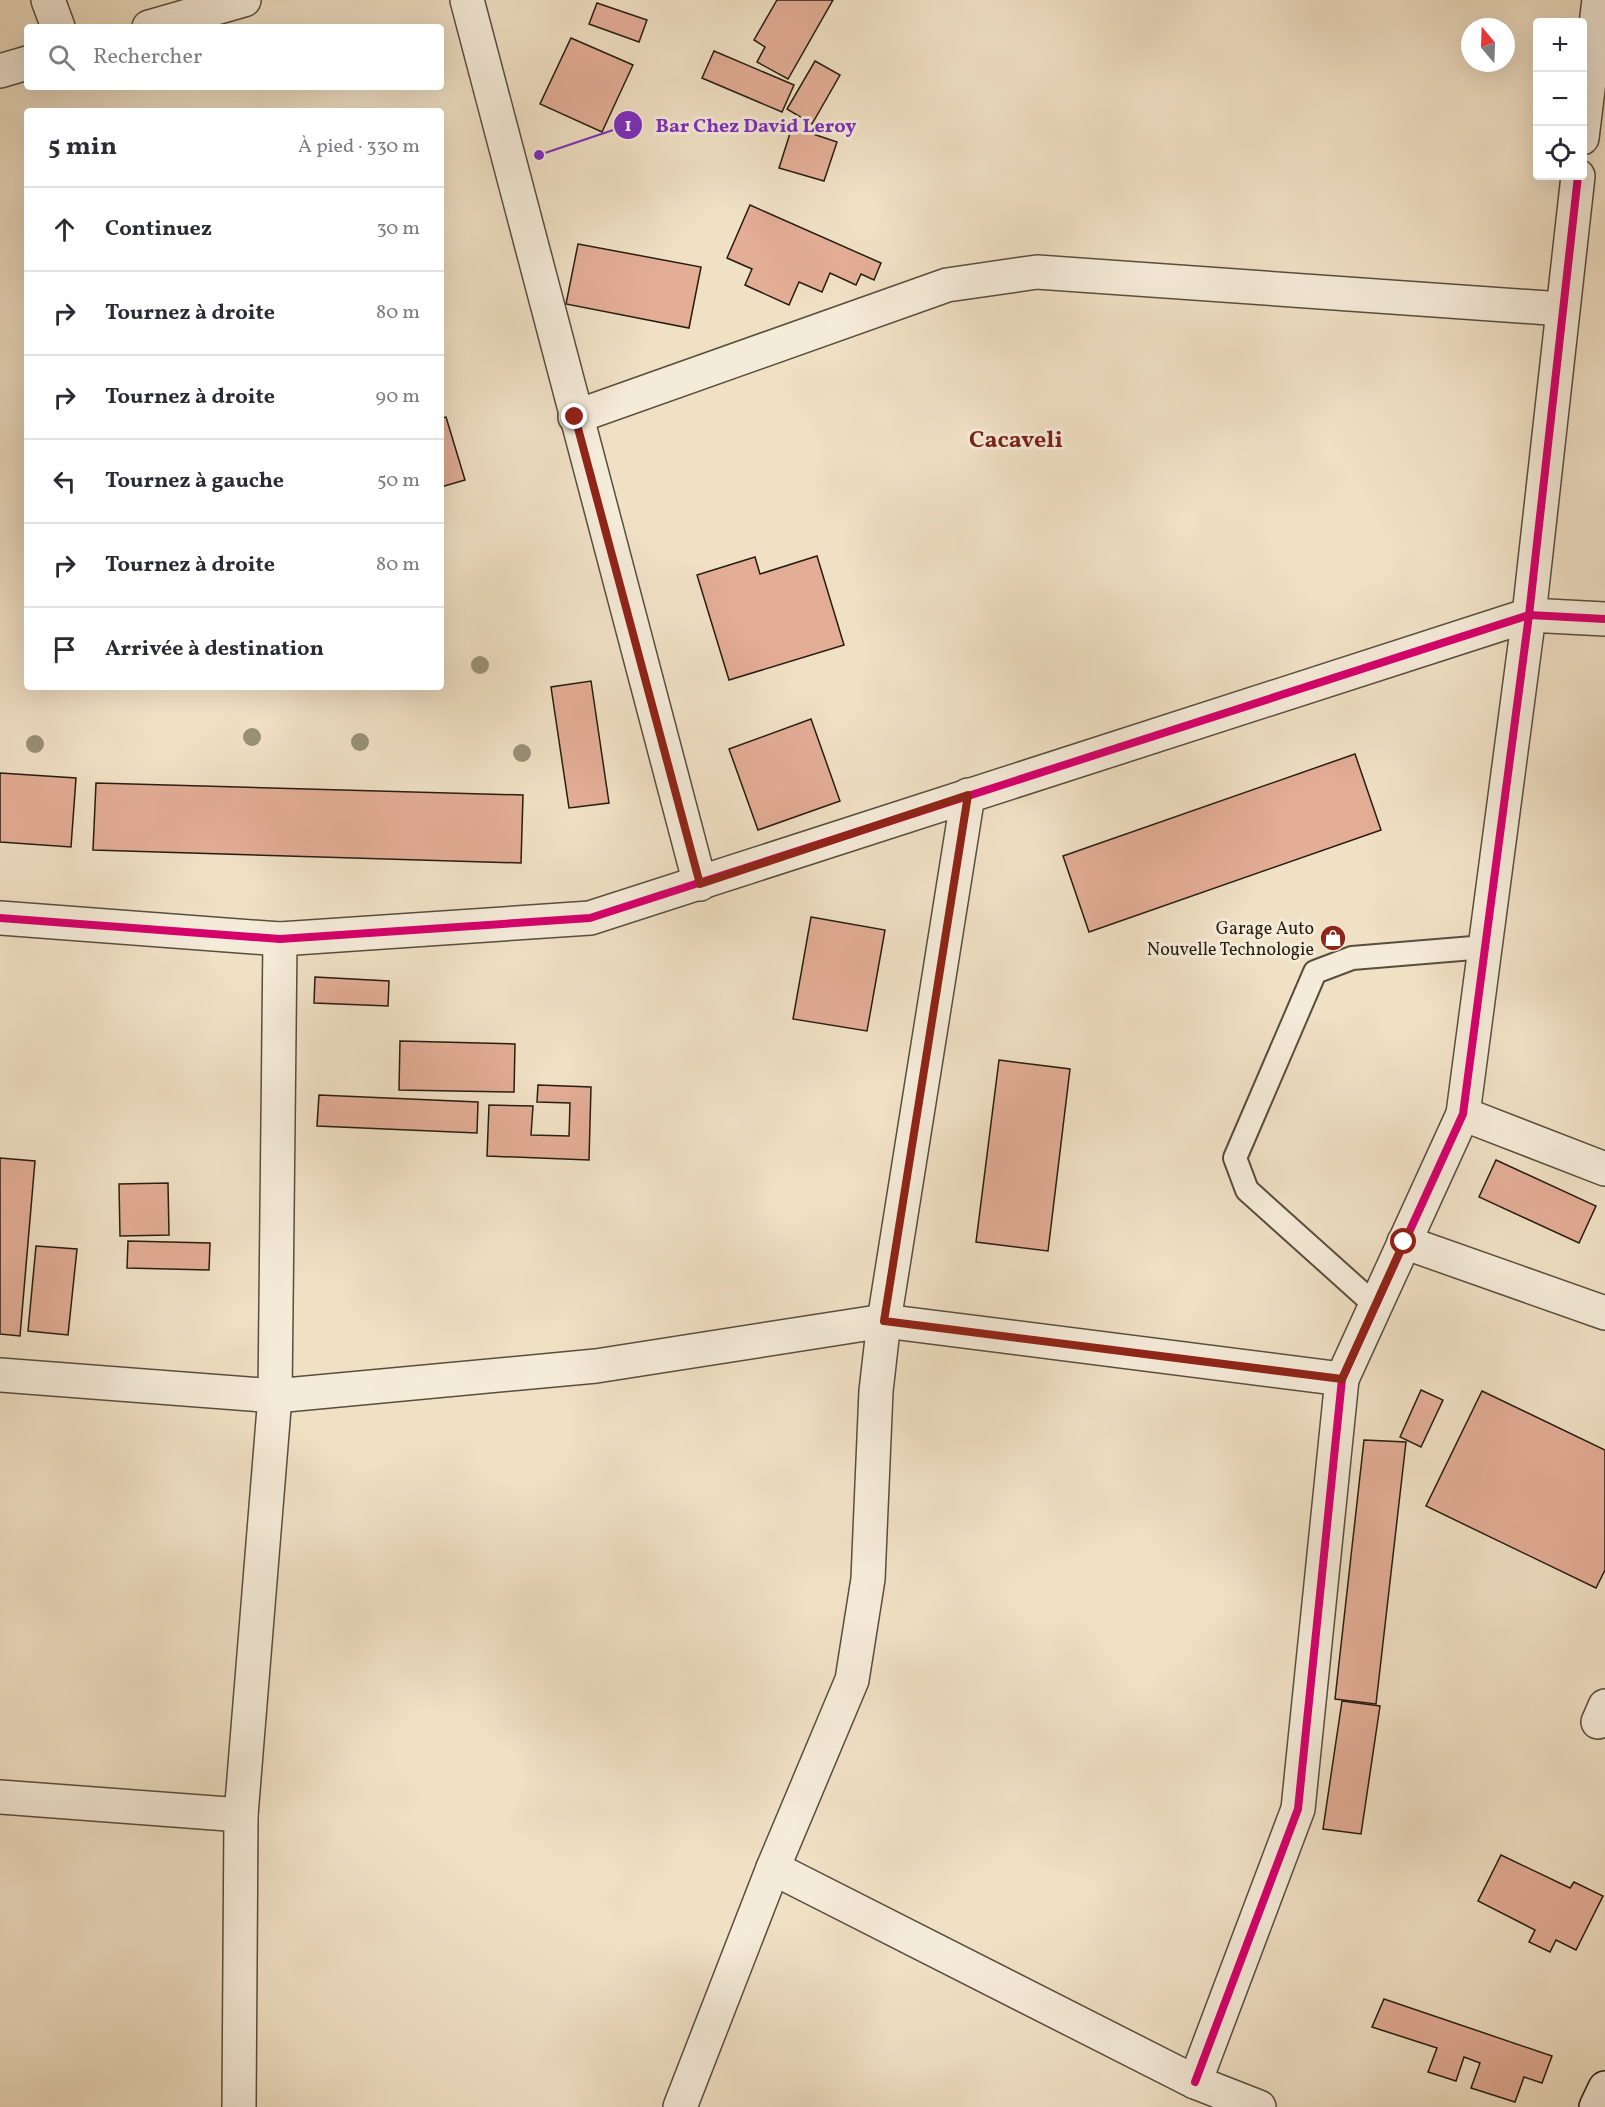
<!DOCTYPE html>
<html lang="fr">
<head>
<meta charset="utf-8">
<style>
  :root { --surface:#fff; --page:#f2f2f3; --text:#2b2b33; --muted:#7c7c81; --line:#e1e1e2 }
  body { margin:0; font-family:Vollkorn,serif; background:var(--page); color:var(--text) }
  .controls { position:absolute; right:18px; top:18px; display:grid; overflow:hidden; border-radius:6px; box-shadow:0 6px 24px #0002 }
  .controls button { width:54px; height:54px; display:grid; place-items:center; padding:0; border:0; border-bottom:2px solid var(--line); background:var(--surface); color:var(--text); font:30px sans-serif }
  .compass { position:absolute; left:1461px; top:18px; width:54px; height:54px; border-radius:50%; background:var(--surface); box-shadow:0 6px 24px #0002; rotate:341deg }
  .stop { position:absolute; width:18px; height:18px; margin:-14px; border:4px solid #8f2418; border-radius:50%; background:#fff }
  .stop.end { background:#8f2418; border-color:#fff; box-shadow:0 2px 6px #0008 }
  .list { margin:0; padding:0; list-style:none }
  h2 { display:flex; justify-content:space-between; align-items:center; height:78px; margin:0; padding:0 24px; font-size:26px }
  h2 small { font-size:20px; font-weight:400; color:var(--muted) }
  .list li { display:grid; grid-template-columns:39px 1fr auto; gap:18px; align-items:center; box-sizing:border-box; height:84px; padding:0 24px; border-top:2px solid var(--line) }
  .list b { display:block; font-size:22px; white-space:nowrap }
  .list em { font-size:20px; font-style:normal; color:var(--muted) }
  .icon { flex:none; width:33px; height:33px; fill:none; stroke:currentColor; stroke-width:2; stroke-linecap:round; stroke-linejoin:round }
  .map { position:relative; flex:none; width:1605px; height:2107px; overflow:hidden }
  .search { position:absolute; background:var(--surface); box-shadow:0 6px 24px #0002; left:24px; top:24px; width:420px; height:66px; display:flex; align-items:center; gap:15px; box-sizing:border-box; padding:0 21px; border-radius:6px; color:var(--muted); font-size:22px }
  .panel { position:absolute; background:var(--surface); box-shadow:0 6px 24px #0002; left:24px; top:108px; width:420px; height:582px; border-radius:6px }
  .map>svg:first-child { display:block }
  .building { fill:#e3ad96; stroke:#261d10; stroke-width:1.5 }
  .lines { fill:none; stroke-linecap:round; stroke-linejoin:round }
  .lane-casing { stroke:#584e3d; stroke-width:26 }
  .street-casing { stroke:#584e3d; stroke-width:36 }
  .secondary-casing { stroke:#261d10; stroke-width:36 }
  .lane { stroke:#f5ebd9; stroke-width:22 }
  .street { stroke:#f5ebd9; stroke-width:33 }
  .secondary { stroke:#f5ebd9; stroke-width:33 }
  .cycleway-casing { stroke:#f5ebd9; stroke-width:11 }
  .cycleway { stroke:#d6006c; stroke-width:8 }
  .tree { fill:#999077 }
  .route { stroke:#8f2418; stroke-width:8 }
  .labels { text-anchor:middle; stroke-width:6; stroke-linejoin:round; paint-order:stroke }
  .poi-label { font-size:18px; fill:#261d10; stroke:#f5ebd9; text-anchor:end }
  .district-label { font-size:24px; font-weight:bold; fill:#7a1f14; stroke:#f5ebd9 }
  .leader { fill:none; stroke:#7b2cbf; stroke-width:2 }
  .callout-dot { fill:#7b2cbf; stroke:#f5ebd9; stroke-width:2 }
  .mark-label { font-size:18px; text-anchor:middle; font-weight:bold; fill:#fff }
  .callout-label { font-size:20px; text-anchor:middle; font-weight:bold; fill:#7b2cbf; stroke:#f5ebd9; stroke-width:6; stroke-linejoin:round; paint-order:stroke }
</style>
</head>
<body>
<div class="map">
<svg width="1605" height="2107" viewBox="0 0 1605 2107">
  <rect width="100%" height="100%" fill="#f0e0c4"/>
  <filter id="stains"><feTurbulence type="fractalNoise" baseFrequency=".00333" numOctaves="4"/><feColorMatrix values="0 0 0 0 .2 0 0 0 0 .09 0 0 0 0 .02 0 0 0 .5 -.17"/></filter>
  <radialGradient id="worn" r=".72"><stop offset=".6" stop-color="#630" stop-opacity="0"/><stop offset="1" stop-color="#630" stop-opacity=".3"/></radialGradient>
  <g class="building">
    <polygon points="777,0 833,0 788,79 757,62 765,47 754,40"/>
    <polygon points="597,3 647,20 639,42 589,24"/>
    <polygon points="571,38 633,65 602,132 540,104"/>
    <polygon points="714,51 794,85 782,112 702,78"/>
    <polygon points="815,61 840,75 812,124 787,109"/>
    <polygon points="792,127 837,142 824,181 779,168"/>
    <polygon points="750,205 881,263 874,280 861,274 856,285 830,273 822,292 799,282 789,305 745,285 752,269 727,258"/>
    <polygon points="578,244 701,267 689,328 566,304"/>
    <polygon points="446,417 465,480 441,487 441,418"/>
    <polygon points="817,556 844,645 729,680 697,575 755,557 760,574"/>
    <polygon points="591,681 609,803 569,808 551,687"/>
    <polygon points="811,719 840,801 758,830 729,749"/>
    <polygon points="1355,754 1381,830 1089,932 1063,856"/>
    <polygon points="0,773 76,778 71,847 0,842"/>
    <polygon points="96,783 523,795 521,863 93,850"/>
    <polygon points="811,917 885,930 867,1031 793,1019"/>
    <polygon points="315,977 389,981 388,1006 314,1003"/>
    <polygon points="400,1041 515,1044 514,1092 399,1090"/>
    <polygon points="999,1060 1070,1069 1048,1251 976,1242"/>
    <polygon points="538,1085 591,1087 589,1160 487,1156 489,1105 533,1106 531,1135 569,1136 570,1103 537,1102"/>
    <polygon points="319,1095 478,1102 477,1133 317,1126"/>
    <polygon points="0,1158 35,1161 20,1336 0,1334"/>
    <polygon points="1496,1160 1596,1206 1579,1243 1479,1197"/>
    <polygon points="168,1183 169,1235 120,1236 119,1184"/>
    <polygon points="128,1241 210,1243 209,1270 127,1268"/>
    <polygon points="36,1246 77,1249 68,1335 28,1331"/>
    <polygon points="1421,1390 1443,1400 1421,1447 1400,1437"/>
    <polygon points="1482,1391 1605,1450 1605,1570 1596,1588 1426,1506"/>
    <polygon points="1364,1440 1406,1442 1376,1704 1335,1699"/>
    <polygon points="1342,1701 1380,1706 1361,1834 1323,1829"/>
    <polygon points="1501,1855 1570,1888 1574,1882 1603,1896 1576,1950 1556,1940 1550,1952 1529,1942 1535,1930 1478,1901"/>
    <polygon points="1384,1999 1552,2056 1542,2083 1524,2077 1515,2102 1471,2088 1480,2063 1464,2057 1456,2081 1428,2072 1437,2048 1372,2027"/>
  </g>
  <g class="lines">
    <g class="lane-casing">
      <polyline id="lane" points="1375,1305 1247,1190 1235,1158 1315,972 1352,958 1485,947"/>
    </g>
    <g class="street-casing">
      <g id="street">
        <polyline points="48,0 58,27"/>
        <polyline points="467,0 700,884"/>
        <polyline points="149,27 244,0"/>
        <polyline points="0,71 27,63"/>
        <polyline points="1582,138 1599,0"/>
        <polyline points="575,417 947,285 1037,272 1562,309"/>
        <polyline points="0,918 280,939 590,918 1529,615 1605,619"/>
        <polyline points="1463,1114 1605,1169"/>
        <polyline points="1404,1242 1605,1313"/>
        <polyline points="0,1375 275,1396 596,1366 884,1321 1342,1379"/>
        <polyline points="1598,1722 1605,1706"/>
        <polyline points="0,1797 241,1815"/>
        <polyline points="773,1868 1195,2082 1259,2107"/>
        <polyline points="1195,2082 1298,1809 1342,1379 1463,1114 1529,615 1578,176"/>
        <polyline points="239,2107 241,1815 275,1396 280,939"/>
        <polyline points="680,2107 773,1868 852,1680 868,1579 876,1391 884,1321 968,795"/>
      </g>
    </g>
    <g class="secondary-casing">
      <polyline id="secondary" points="1596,2107 1605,2088"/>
    </g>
    <use href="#lane" class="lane"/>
    <use href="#street" class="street"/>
    <use href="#secondary" class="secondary"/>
    <g class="cycleway-casing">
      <g id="cycleway">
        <polyline points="0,918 280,939 590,918 1529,615 1605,619"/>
        <polyline points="1195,2082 1298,1809 1342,1379 1463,1114 1529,615 1578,176"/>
      </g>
    </g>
    <use href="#cycleway" class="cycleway"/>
  </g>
  <g class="tree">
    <circle cx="480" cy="665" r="9"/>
    <circle cx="252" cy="737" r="9"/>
    <circle cx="360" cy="742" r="9"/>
    <circle cx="35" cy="744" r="9"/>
    <circle cx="522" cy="753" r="9"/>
  </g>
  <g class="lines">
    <polyline class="route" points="575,417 700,884 968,795 884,1321 1342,1379 1404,1242"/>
  </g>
  <defs>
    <g id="shop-disc" transform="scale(1.35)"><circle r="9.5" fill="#8f2418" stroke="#f5ebd9"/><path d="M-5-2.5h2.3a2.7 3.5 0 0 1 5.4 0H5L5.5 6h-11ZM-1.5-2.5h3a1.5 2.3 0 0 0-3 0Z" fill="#fff"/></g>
  </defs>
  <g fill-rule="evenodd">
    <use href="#shop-disc" x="1333" y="938"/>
  </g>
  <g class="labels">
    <g class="poi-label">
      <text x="1314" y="934">Garage Auto<tspan x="1314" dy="21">Nouvelle Technologie</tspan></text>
    </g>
    <g class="district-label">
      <text x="1016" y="447">Cacaveli</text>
    </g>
  </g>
  <path class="leader" d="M539 155L628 125"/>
  <g class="callout-dot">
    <circle cx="539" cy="155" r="6"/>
    <circle cx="628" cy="125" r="15"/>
  </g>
  <g class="mark-label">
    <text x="628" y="131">1</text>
  </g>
  <g class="callout-label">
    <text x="756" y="132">Bar Chez David Leroy</text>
  </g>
  <rect width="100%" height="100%" filter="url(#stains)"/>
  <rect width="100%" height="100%" fill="url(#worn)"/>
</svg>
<div class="controls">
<button>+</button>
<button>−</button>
<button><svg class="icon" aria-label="locate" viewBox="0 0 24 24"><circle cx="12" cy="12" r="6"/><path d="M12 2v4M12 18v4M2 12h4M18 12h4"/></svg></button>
</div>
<svg class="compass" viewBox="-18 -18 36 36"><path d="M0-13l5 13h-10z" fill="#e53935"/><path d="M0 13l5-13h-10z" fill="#7c7c81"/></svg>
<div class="stop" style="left:1404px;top:1242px"></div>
<div class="stop end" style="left:575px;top:417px"></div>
<div class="search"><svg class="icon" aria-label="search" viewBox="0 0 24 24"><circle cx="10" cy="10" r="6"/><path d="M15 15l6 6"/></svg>Rechercher</div>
<section class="panel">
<h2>5 min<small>À pied · 330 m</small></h2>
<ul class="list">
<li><svg class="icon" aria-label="ahead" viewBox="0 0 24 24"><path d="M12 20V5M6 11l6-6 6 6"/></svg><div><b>Continuez</b></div><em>30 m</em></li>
<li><svg class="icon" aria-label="right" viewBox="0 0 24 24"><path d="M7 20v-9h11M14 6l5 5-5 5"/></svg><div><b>Tournez à droite</b></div><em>80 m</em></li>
<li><svg class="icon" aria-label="right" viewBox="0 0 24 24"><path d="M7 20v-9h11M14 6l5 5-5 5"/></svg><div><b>Tournez à droite</b></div><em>90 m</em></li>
<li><svg class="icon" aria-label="left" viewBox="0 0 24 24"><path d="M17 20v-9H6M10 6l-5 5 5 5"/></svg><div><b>Tournez à gauche</b></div><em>50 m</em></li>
<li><svg class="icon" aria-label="right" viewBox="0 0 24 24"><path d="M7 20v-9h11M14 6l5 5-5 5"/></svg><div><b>Tournez à droite</b></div><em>80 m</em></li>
<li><svg class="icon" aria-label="arrive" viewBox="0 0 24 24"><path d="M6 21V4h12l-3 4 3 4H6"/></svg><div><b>Arrivée à destination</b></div></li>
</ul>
</section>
</div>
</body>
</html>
